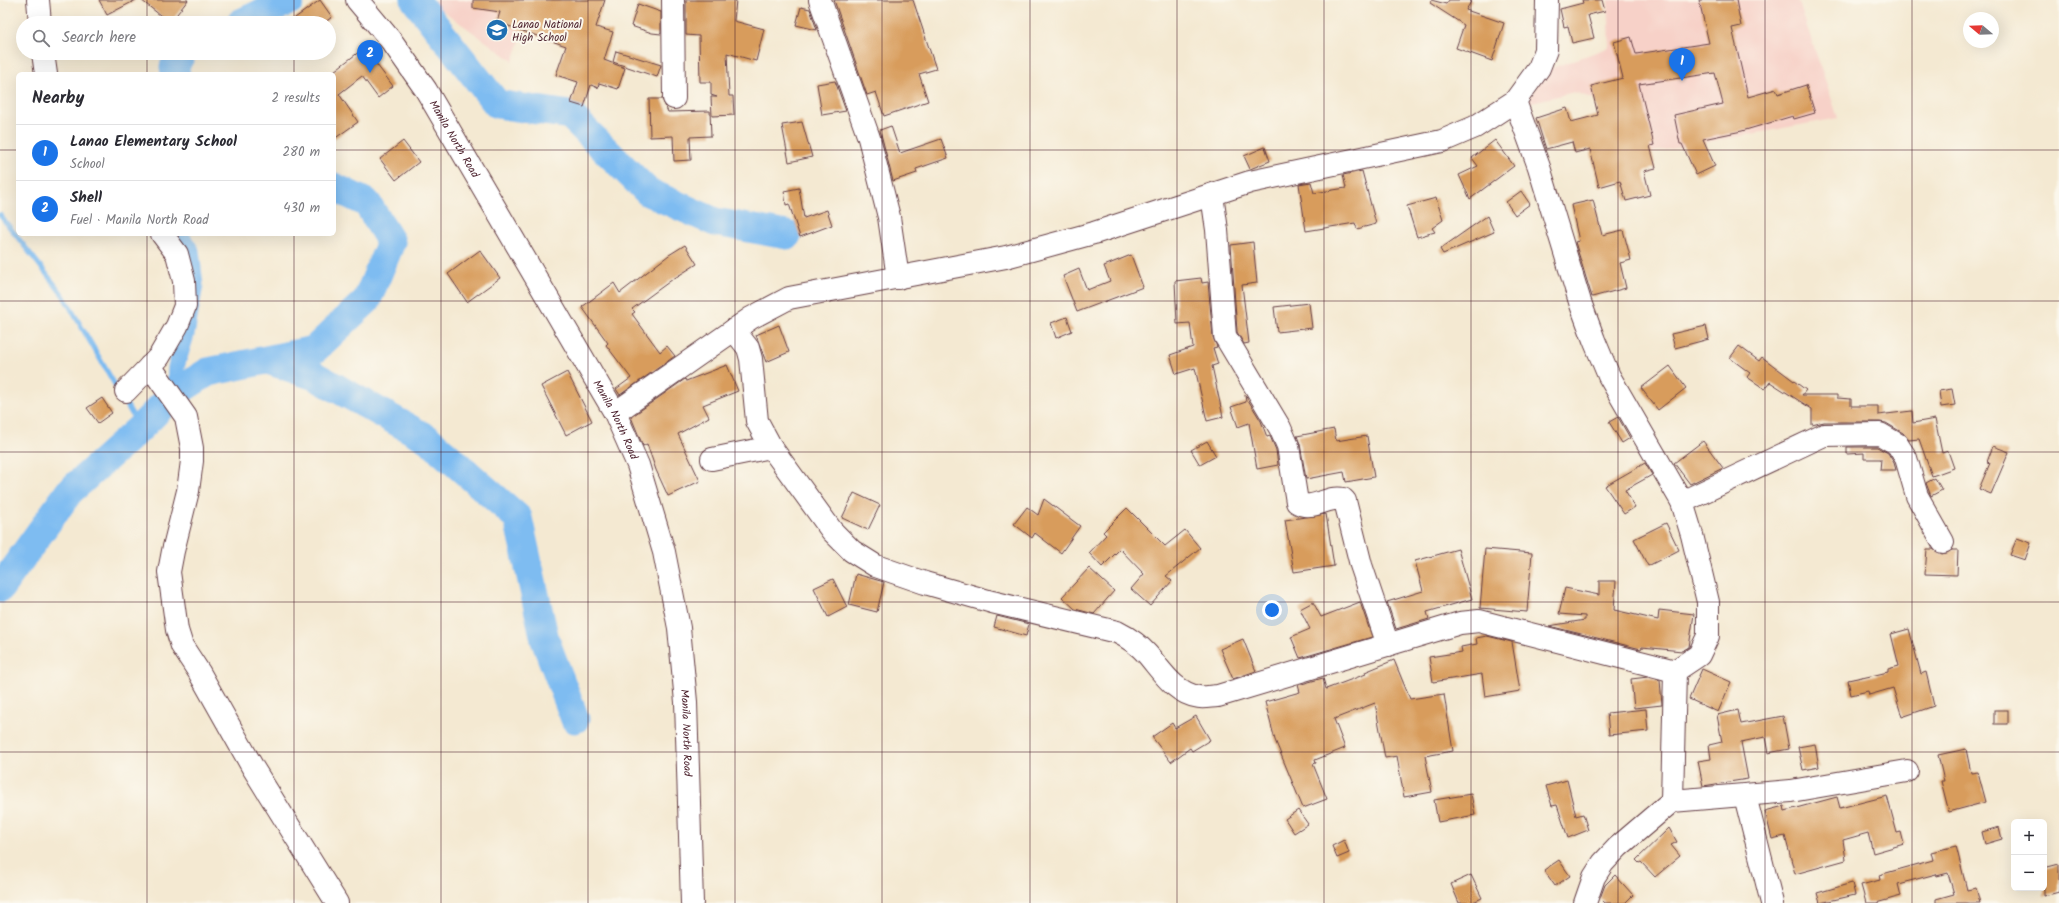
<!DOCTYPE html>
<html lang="en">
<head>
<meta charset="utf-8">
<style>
  :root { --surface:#fff; --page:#f7f7f7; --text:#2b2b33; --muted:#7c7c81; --line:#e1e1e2; --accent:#1a73e8 }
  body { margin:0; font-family:Kalam,sans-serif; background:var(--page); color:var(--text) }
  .controls { position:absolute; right:12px; bottom:12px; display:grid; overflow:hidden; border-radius:6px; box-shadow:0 4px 16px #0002 }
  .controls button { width:36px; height:36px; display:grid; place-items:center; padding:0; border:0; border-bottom:1px solid var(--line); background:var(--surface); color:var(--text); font:20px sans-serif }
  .compass { position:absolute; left:1963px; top:12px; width:36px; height:36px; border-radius:50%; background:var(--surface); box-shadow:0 4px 16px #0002; rotate:289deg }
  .you { position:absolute; left:1272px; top:610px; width:14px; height:14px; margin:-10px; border:3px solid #fff; border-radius:50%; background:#1a73e8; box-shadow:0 0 0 6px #1a73e833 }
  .badge { display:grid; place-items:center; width:26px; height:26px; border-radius:50%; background:var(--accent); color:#fff; font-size:13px; font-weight:700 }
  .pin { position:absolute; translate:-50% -33px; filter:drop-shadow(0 1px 2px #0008) }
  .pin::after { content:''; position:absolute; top:21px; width:14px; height:12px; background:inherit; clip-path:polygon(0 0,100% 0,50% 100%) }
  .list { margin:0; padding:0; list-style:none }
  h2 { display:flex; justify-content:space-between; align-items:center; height:52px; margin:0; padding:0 16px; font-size:17px }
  h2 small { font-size:13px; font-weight:400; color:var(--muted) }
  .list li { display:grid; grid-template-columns:26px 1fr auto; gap:12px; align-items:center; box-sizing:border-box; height:56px; padding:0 16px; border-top:1px solid var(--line) }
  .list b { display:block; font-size:15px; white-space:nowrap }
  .list p { margin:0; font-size:13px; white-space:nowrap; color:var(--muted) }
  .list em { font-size:13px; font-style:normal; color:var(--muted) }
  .icon { flex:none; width:22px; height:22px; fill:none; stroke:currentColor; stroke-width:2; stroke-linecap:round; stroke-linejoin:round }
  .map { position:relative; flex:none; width:2059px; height:903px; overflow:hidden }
  .search { position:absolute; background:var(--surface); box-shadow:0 4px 16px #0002; left:16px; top:16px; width:320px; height:44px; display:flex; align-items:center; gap:10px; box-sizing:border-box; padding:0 14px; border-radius:22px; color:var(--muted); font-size:15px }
  .panel { position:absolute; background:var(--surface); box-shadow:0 4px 16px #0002; left:16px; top:72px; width:320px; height:164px; border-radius:6px }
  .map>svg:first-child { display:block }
  .built { fill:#f7d1c8 }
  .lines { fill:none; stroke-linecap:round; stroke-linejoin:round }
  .stream { stroke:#7ebcf1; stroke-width:5 }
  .canal { stroke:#7ebcf1; stroke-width:17 }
  .river { stroke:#7ebcf1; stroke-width:29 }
  .building { fill:#d89c5c }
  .minor-casing { stroke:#643d44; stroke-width:24 }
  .highway-casing { stroke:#643d44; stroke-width:24 }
  .minor { stroke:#fff; stroke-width:22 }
  .highway { stroke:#fff; stroke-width:22 }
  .grid { fill:none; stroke:#4a1f2b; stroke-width:1; stroke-opacity:0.55 }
  .labels { text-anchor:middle; stroke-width:4; stroke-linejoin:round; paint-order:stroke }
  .poi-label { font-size:11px; fill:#4a1f2b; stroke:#fbf7ec; text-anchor:start }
  .street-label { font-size:11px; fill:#4a1f2b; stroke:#fbf7ec }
</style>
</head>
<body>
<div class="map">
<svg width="2059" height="903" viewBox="0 0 2059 903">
  <rect width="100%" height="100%" fill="#fbf7ec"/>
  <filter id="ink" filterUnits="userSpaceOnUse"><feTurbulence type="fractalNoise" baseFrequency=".025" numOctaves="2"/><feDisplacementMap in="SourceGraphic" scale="8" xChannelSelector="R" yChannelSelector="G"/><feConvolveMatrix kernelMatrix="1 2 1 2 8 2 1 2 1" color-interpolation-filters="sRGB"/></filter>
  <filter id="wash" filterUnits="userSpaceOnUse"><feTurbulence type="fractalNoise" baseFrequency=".012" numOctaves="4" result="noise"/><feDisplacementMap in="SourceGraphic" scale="16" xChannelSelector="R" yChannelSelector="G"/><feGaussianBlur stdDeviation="0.9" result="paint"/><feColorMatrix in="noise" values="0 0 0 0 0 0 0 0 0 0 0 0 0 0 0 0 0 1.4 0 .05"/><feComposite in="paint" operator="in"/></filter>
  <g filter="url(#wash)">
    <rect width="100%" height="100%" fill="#f4e9d2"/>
    <g class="built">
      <polygon points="428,0 534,0 513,61"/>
      <polygon points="1608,0 1798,0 1838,118 1626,157 1614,106 1574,92 1528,103 1544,71 1610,47"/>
    </g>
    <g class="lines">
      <polyline class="stream" points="0,215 63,295 140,428"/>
      <polyline class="canal" points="175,393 176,367 186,335 195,285 191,251 180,234"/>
      <g class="river">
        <polyline points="415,0 497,104 570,115 648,192 715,222 787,235"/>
        <polyline points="241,23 290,0"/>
        <polyline points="176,74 174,67 182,53"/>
        <polyline points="268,360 315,376 428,439 518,518 545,640 575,719"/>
        <polyline points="0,588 69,492 140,428 175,393 208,372 314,350 367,300 391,242 367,203 334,187"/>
      </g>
    </g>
    <g id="blocks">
      <g class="building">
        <polygon points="99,0 136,0 107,15"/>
        <polygon points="141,0 188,0 170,23"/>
        <polygon points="320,0 332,17 324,23 288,23"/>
        <polygon points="473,0 605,0 596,27 613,32 604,60 625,68 618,89 599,83 598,88 591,85 584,107 571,103 578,82 556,75 566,46 497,22 500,12 473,8"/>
        <polygon points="686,0 736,0 734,21 764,29 756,61 727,53 729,96 733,96 734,115 712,116 711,97 717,97 711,95 711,82 700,82 699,36 686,35"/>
        <polygon points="834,0 913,0 936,69 919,74 928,101 884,116 876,92 867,95"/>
        <polygon points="1431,0 1446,4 1449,0 1472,0 1466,10 1504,23 1492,61 1456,48 1464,25 1430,3"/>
        <polygon points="1582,0 1602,0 1605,11 1588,15 1594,38 1572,43 1568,26 1564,27 1560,9 1583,3"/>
        <polygon points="1699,0 1736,0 1741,26 1732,28 1748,97 1776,89 1778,94 1806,85 1815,113 1794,119 1793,116 1742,131 1703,139 1715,166 1696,175 1682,144 1680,144 1674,115 1723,104 1715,73 1639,84 1654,145 1650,146 1656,168 1644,171 1650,195 1626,201 1620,181 1599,187 1590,149 1575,153 1572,142 1546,149 1536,118 1567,108 1571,122 1598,115 1591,86 1623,78 1614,42 1631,37 1636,54 1709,43"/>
        <polygon points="638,4 661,12 661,34 652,33 631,26"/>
        <polygon points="801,7 810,9 817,30 796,25"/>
        <polygon points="364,48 393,86 378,98 362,76 339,94 358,122 334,139 334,71"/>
        <polygon points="616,51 661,65 657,77 613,62"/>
        <polygon points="835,81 846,111 822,115 817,84"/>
        <polygon points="649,99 662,99 668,112 710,111 711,136 690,137 691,160 674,161 673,136 650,137"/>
        <polygon points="802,122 812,157 789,162 782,125"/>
        <polygon points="891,126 900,153 941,139 948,158 916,169 917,173 893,181 880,130"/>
        <polygon points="1495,140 1514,166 1470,199 1459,175 1478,166 1472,158"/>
        <polygon points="403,141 419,162 396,180 380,159"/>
        <polygon points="1265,147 1270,161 1250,169 1244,156"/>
        <polygon points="1362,171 1376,224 1357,229 1355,223 1306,231 1299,184 1311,182 1314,193 1346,188 1343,175"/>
        <polygon points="799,188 804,218 827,210 832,225 800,237 789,204 786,205 784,191"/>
        <polygon points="1521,191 1530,204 1515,215 1506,202"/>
        <polygon points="1436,198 1443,220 1432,228 1435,232 1417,237 1407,206"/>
        <polygon points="1593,200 1602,235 1623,230 1631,260 1620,263 1626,288 1592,297 1575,242 1579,241 1571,205"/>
        <polygon points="1487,216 1494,232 1443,254 1440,249"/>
        <polygon points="1253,242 1257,283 1242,285 1249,343 1244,344 1237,332 1231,245"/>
        <polygon points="685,245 697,264 673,279 632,309 635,312 632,314 660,352 667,346 675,356 620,395 616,389 631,378 606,345 608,343 582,307 614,283 620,293 669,255"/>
        <polygon points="480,250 500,278 467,302 448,274"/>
        <polygon points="1131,255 1143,287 1077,312 1063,276 1079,269 1087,290 1110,281 1104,266"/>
        <polygon points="1201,278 1202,283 1208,282 1213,337 1217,347 1213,348 1218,364 1212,366 1223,417 1207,421 1195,368 1176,374 1170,355 1193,347 1190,323 1177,324 1175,281"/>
        <polygon points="1309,303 1312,328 1277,332 1274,307"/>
        <polygon points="1067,317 1072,331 1056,338 1051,323"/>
        <polygon points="779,325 789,352 766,362 756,335"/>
        <polygon points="1706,326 1709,339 1675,348 1671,334"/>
        <polygon points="1739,346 1759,361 1762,357 1806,390 1802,395 1837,395 1837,398 1851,399 1851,406 1878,406 1878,415 1912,411 1913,423 1935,419 1942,453 1948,451 1954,468 1932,476 1919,439 1909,440 1903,433 1886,423 1880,422 1824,422 1812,425 1812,409 1770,382 1765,389 1747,377 1750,373 1730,358"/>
        <polygon points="727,365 738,391 703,405 709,417 678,434 700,481 668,496 656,470 647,444 643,446 631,417 685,379 686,381"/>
        <polygon points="1670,366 1686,388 1658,410 1641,388"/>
        <polygon points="567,372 592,421 566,435 541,386"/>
        <polygon points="1952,389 1955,405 1941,407 1939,391"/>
        <polygon points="1245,395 1261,421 1267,437 1270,436 1276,450 1278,465 1257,469 1249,423 1238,427 1231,407 1246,402"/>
        <polygon points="102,398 112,413 98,423 87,408"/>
        <polygon points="1618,417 1630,438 1622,443 1609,422"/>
        <polygon points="1334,429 1336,441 1367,436 1374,477 1346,482 1344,472 1306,479 1300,444 1297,436"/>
        <polygon points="1207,441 1216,456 1200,465 1191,450"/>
        <polygon points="1703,441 1723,468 1690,484 1674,463"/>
        <polygon points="1993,446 2009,452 1991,494 1979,489 1990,463 1987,462"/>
        <polygon points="1847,447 1877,447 1888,453 1894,463 1896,470 1880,470 1881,459 1864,459 1864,453 1847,454"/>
        <polygon points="1645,463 1652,475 1625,490 1635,507 1624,514 1605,486"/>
        <polygon points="1935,478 1942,490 1931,496 1926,483"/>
        <polygon points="854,493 880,505 868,530 842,518"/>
        <polygon points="1044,499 1080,526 1061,553 1035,533 1032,538 1014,524 1027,507 1038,515"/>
        <polygon points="1127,508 1165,546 1185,530 1200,548 1166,576 1172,581 1150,606 1131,589 1144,574 1120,549 1102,567 1089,553 1106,535 1103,532"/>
        <polygon points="1326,514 1334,566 1294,572 1285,520"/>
        <polygon points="1666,523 1679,550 1648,566 1634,539"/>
        <polygon points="2017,538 2031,543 2025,560 2010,555"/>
        <polygon points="1458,549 1472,599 1427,612 1429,619 1396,629 1387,602 1423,591 1415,561"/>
        <polygon points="1485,549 1532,553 1527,612 1480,608"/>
        <polygon points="1927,549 1933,549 1942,554 1952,550 1958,550 1957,575 1925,574"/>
        <polygon points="1089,568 1114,591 1094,614 1075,609 1062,597"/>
        <polygon points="856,574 884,582 877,612 849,605"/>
        <polygon points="833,579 847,607 828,617 814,588"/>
        <polygon points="1599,581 1616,581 1614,610 1658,620 1659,610 1694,614 1689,647 1682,651 1642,647 1641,649 1549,626 1585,620 1585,616 1559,614 1565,588 1599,595"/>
        <polygon points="1313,602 1321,617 1360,602 1372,637 1300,658 1291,637 1310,629 1300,609"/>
        <polygon points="997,616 1029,624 1026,636 994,627"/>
        <polygon points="1909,629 1921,674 1926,672 1934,706 1902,717 1893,688 1869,695 1868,691 1851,695 1848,680 1862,677 1862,678 1888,672 1888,669 1899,666 1891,634"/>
        <polygon points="1487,636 1512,642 1520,691 1485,697 1482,674 1433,682 1429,657 1462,652 1461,647 1477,644 1476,638"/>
        <polygon points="1243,639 1256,671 1233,679 1220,649"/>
        <polygon points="1394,660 1410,699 1444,694 1453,751 1425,756 1432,792 1404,797 1397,756 1385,758 1375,703 1334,719 1345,748 1315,760 1316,763 1313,764 1327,799 1303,808 1275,740 1265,702 1300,692 1298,685 1323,678 1326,689 1366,674 1365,672"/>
        <polygon points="1702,669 1731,682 1718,712 1689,699"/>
        <polygon points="1648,677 1660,680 1662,705 1634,708 1631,679"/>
        <polygon points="1646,709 1648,731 1609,735 1607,713"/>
        <polygon points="1738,710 1741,724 1783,716 1789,749 1768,753 1765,737 1741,742 1748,779 1703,786 1698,761 1711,759 1709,745 1722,742 1717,715"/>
        <rect x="1994" y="710" width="14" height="14"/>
        <polygon points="1196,716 1210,740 1192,751 1190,748 1171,762 1152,737 1172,723 1175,728"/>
        <polygon points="1815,744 1819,767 1803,770 1798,747"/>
        <polygon points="1966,749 1971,773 1978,772 1986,802 1949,812 1941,781 1944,781 1938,755"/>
        <polygon points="1567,780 1576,816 1583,814 1588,830 1568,838 1557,805 1552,806 1546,786"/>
        <polygon points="1471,794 1475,815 1438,822 1434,800"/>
        <polygon points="1887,796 1897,833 1901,832 1904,844 1873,853 1868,833 1843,840 1846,860 1795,874 1785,836 1772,839 1765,811 1784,806 1785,811 1837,797 1840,808"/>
        <polygon points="1298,810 1308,824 1294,833 1285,819"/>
        <polygon points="1999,827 2002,839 1985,844 1982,832"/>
        <polygon points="1669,828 1677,842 1671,845 1680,856 1655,877 1641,862 1639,863 1636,860"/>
        <polygon points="1344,840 1349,853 1337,858 1332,846"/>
        <polygon points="1956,846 1967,890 1976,888 1980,903 1936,903 1936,899 1954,894 1948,873 1937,876 1936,874 1898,884 1901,896 1876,903 1866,903 1861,885 1880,880 1879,875 1933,860 1931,852"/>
        <polygon points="1559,860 1570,876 1555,886 1544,870"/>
        <polygon points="2059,864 2059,892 2044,896 2044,868"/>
        <polygon points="1471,875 1482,898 1471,903 1459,903 1451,884"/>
        <polygon points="1615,875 1633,895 1625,903 1605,903 1600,898 1605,885"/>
        <polygon points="1852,883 1855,895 1820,903 1817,893"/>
      </g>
    </g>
  </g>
  <g filter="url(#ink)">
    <use href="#blocks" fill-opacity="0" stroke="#643d44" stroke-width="1"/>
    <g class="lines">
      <g class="minor-casing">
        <g id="minor">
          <polyline points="38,0 40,23"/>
          <polyline points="673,0 674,98"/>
          <polyline points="820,0 869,138 889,217 898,278"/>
          <polyline points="43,53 46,74"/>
          <path d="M1212,195L1217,230L1225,336L1280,428L1288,446L1297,502C1312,512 1328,495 1343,499L1345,501L1361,565L1388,645"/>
          <path d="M734,330L748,348L751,359L757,421L771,447L832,531L852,551L876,566L925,583L992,602L1117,632C1129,638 1139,645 1147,654C1162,671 1174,693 1199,697C1205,698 1212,696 1218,696L1460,623L1479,621L1675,671L1699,655L1708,636V602L1692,535L1682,502L1609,376L1594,340L1580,302L1539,167L1515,101"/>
          <polyline points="150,366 186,417 192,448 192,461 188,491 173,551 169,572 177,630 182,646 199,672 253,768 337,903"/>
          <polyline points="126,391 159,357 177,326 185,306 184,281 177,254 162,234"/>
          <polyline points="615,413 751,318 789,298 1006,257 1094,233 1250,182 1442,141 1475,127 1515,101 1539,68 1546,50 1547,0"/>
          <polyline points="712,459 771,447"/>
          <polyline points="1682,502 1824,435 1880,434 1897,444 1906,458 1917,496 1943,542"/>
          <polyline points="1745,796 1772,903"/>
          <polyline points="1672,801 1675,671"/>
          <polyline points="1585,903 1594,877 1603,863 1618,847 1672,801 1791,791 1907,771"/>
        </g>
      </g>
      <g class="highway-casing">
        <g id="highway">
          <path id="s1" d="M357,0L393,43L426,90L615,413L638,465L664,552L679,628L686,702L692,903"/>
        </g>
      </g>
      <use href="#minor" class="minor"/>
      <use href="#highway" class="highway"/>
    </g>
  </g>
  <path class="grid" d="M147,0V23M294,0V23M441,0V903M588,0V903M735,0V903M882,0V903M1030,0V903M1177,0V903M1324,0V903M1471,0V903M1618,0V903M1765,0V903M1912,0V903M147,53V74M294,53V74M0,150H18M334,150H2059M147,234V903M294,234V903M0,301H2059M0,452H2059M0,602H2059M0,752H2059"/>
  <defs>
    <g id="school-disc" transform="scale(1.15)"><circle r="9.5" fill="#1f6fb2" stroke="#fbf7ec"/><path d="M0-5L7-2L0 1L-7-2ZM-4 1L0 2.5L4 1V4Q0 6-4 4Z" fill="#fff"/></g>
  </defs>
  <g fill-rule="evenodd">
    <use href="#school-disc" x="497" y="30"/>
  </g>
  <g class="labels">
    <g class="poi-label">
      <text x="512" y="28">Lanao National<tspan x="512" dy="13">High School</tspan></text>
    </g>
    <g class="street-label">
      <text dy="4" stroke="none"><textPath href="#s1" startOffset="170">Manila North Road</textPath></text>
      <text dy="4" stroke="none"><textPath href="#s1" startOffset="494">Manila North Road</textPath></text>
      <text dy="4" stroke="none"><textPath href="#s1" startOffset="818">Manila North Road</textPath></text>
    </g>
  </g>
</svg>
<div class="controls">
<button>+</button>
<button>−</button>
</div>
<svg class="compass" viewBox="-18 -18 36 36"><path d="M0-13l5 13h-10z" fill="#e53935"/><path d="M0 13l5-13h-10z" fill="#7c7c81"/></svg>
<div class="you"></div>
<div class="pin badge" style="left:1682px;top:81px">1</div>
<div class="pin badge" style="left:370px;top:73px">2</div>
<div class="search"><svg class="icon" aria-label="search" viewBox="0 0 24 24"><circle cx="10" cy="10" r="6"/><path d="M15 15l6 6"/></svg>Search here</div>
<section class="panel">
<h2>Nearby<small>2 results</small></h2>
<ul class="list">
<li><span class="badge">1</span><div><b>Lanao Elementary School</b><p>School</p></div><em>280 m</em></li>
<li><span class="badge">2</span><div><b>Shell</b><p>Fuel · Manila North Road</p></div><em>430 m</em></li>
</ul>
</section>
</div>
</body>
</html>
